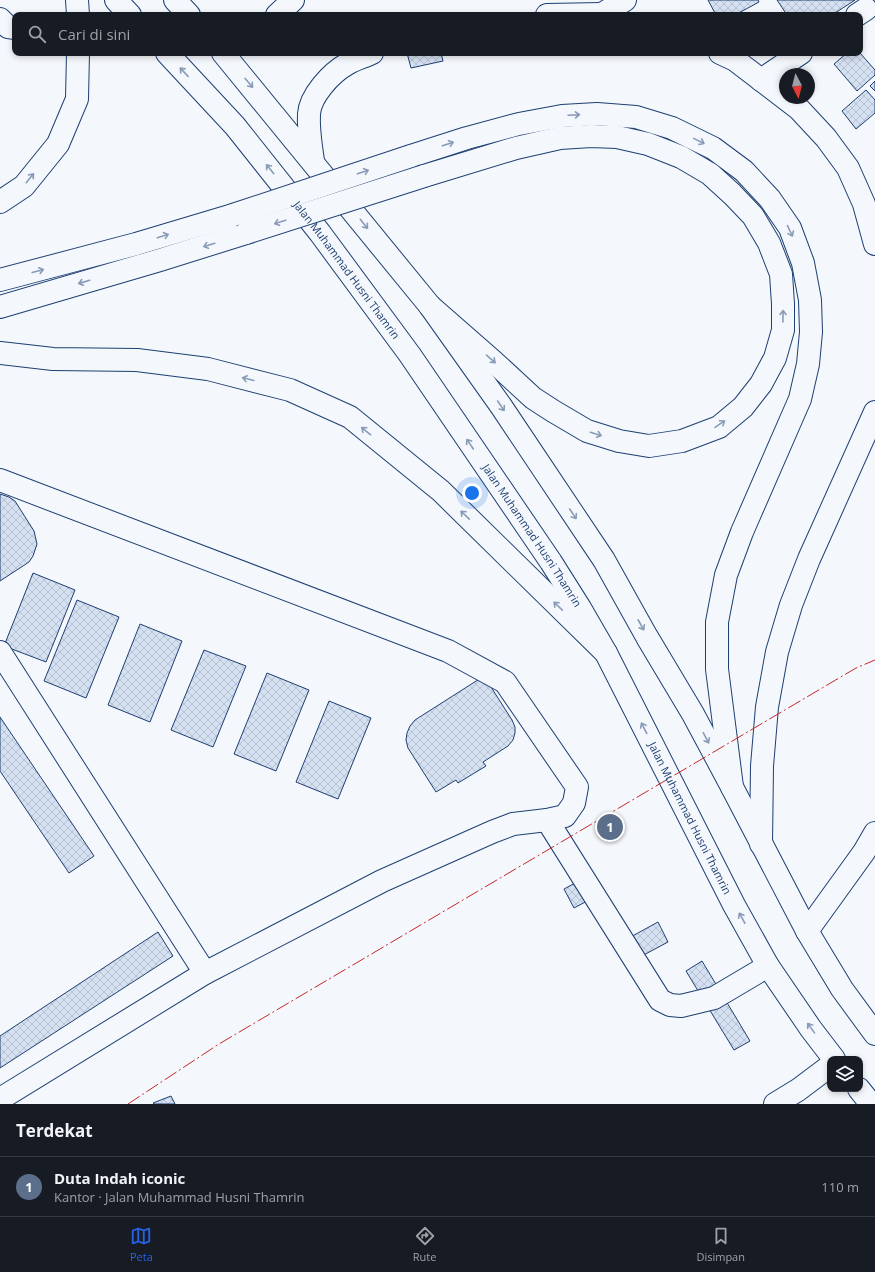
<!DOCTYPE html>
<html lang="id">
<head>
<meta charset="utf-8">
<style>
  :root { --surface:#171b24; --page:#20242c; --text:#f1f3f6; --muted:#9ea1a6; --line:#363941; --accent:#2563eb }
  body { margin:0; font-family:"Open Sans",sans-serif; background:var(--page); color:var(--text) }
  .controls { position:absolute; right:12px; bottom:12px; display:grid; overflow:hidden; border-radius:8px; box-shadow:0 2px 6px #0003 }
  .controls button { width:36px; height:36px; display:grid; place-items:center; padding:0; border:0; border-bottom:1px solid var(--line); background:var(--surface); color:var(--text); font:20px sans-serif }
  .compass { position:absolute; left:779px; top:68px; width:36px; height:36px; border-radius:50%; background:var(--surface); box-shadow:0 2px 6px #0003; rotate:173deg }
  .you { position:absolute; left:472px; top:493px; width:14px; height:14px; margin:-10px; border:3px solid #fff; border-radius:50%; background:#1a73e8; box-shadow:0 0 0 6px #1a73e833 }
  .badge { display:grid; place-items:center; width:26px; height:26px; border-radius:50%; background:var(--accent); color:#fff; font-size:13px; font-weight:700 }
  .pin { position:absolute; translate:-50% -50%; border:2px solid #fff; box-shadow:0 1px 4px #0006 }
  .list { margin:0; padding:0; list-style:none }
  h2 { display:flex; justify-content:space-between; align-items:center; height:52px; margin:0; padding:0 16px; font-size:17px }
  h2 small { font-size:13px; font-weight:400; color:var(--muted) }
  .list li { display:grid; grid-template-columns:26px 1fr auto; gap:12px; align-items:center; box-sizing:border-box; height:60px; padding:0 16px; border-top:1px solid var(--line) }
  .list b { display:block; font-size:15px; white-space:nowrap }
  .list p { margin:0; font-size:13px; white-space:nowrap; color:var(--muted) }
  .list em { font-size:13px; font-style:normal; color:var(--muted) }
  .icon { flex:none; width:22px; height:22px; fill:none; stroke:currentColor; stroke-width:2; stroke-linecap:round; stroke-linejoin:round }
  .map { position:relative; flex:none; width:875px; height:1104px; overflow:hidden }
  .search { position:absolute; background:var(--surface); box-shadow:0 2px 6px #0003; left:12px; right:12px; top:12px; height:44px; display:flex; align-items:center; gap:10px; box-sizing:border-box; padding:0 14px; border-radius:8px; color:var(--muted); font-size:15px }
  .sheet { height:112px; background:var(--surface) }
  nav { display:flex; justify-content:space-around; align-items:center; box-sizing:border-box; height:56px; border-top:1px solid var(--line); background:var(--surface); font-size:11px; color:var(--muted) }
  nav a { display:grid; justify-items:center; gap:2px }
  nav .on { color:var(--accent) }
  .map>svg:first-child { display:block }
  .building { fill:url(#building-cross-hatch); stroke:#1d3f73 }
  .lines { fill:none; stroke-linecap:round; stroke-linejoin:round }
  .minor-casing { stroke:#1d3f73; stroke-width:24 }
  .major-casing { stroke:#1d3f73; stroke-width:24 }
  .highway-casing { stroke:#1d3f73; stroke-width:24 }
  .minor { stroke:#f4f7fb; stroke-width:22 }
  .major { stroke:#f4f7fb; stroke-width:22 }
  .highway { stroke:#f4f7fb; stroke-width:22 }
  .highway-bridge-casing { stroke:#1d3f73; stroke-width:24; stroke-linecap:butt }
  .highway-bridge { stroke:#f4f7fb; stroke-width:22 }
  .power { stroke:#c62828; stroke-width:1; stroke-dasharray:14 3 2 3; stroke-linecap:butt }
  .oneway { stroke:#889bb7 }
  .labels { text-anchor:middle; stroke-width:3; stroke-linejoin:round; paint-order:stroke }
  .street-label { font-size:11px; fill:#1d3f73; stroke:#f4f7fb }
</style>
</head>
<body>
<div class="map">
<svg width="875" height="1104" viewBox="0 0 875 1104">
  <defs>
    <pattern id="building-cross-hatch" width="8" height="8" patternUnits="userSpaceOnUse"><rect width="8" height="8" fill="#d5e0f0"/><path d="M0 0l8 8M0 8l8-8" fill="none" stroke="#b6c1d1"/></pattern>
  </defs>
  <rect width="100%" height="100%" fill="#f4f7fb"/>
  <g class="building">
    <polygon points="708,0 758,0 759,2 735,15 716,15"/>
    <polygon points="777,0 855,0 832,15 787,15"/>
    <polygon points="407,53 441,53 443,61 411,68"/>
    <polygon points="847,53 860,53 875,70 875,75 857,91 834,64"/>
    <polygon points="875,81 875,91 870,86"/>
    <polygon points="866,90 875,100 875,113 856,129 842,111"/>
    <polygon points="0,494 9,497 15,501 34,531 37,544 33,556 29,562 0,581"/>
    <polygon points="33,573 75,590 46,662 4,646"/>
    <polygon points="77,600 119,617 86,698 44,681"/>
    <polygon points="140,624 182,641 150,722 108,705"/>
    <polygon points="204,650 246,666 213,747 171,730"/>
    <polygon points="267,673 309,690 276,771 234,754"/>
    <polygon points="484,676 512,720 515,727 515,733 513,740 508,746 483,762 486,766 458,783 456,780 436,792 408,748 406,740 407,733 410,726 415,720"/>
    <polygon points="329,701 371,718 338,799 296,782"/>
    <polygon points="0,717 94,856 69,873 0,771"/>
    <polygon points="592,874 602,893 574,908 564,889"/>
    <polygon points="658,922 668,942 638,958 627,939"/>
    <polygon points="158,932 173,956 0,1068 0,1036"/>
    <polygon points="702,961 750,1041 734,1050 686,971"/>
    <polygon points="171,1096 175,1104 154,1104 153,1103"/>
  </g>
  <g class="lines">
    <g class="minor-casing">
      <g id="minor">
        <polyline points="602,14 625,0"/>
        <polyline points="277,15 293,0"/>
        <polyline points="547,15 602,14 607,15"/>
        <polyline points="857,15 866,9"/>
        <polyline points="0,19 8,27 15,28"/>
        <polyline points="720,53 735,60 799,109 826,138 848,168 864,204 875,244"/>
        <polyline points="761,80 801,53"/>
        <path d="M313,161C311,146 308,130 309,114C310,96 331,73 347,64C355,59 364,57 372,53"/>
        <polyline points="0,480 448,651 505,682 577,787 574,803 565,816 547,820 513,824 492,832 382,881 205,973 0,1099"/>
        <polyline points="0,652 205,973"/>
        <polyline points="547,820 660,1000 670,1005 681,1006 714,998 768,966"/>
        <polyline points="761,844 762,766 767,707 777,652 791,605 809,559 875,412"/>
        <polyline points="807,931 864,852 875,833"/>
        <polyline points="775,1104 798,1090 830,1066"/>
      </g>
    </g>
    <g class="major-casing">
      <g id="major">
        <polyline points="116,0 130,15"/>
        <polyline points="175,0 189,15"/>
        <path id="s1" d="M167,53L235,126L320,233L410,355L551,562L580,608L606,653L734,905L768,966L811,1029L834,1059"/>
        <polyline points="223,53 430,306 501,406 604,560 647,637 693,714 732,787 807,931 842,989 875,1034"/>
        <polyline points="859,1089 871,1104"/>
      </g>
    </g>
    <g class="highway-casing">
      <g id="highway">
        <polyline points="77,0 78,15"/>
        <polyline points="411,156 467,138 519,124 562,116 597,114 636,117 672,128 713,148 744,171 770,199 790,228 803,263 810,300 811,332 808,364 800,399 742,532 726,575 717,622 717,669 732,787"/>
        <polyline points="424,176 516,148 560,138 591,136 617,137 648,144 681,157 710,174 732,194 753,216 769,243 781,274 783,304 783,330 775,358 761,384 743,407 719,427 682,441 649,446 619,441 587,431 553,411 533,398 494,362 430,306"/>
        <polyline points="0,202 24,186 58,144 77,99 78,53"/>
        <polyline points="0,280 136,244 233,215"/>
        <polyline points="0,307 160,260 246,233"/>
        <polyline points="0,353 53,359 137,360 208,369 290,390 350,417 441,491 606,653"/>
      </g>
    </g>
    <use href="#minor" class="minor"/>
    <use href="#major" class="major"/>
    <use href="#highway" class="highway"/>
    <g class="highway-bridge-casing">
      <g id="highway-bridge">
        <polyline points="233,215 411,156"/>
        <polyline points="246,233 424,176"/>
      </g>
    </g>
    <use href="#highway-bridge" class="highway-bridge"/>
    <polyline class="power" points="128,1104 219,1044 856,668 875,660"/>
  </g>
  <defs><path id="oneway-shaft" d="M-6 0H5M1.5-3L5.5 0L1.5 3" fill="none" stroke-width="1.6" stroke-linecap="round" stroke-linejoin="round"/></defs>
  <g class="oneway">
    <use href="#oneway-shaft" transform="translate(184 72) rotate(-133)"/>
    <use href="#oneway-shaft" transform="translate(249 83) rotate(50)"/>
    <use href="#oneway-shaft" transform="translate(574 115) rotate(-3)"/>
    <use href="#oneway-shaft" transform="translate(699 141) rotate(26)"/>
    <use href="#oneway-shaft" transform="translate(448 144) rotate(-18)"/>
    <use href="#oneway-shaft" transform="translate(270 169) rotate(-129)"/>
    <use href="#oneway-shaft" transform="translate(363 172) rotate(-18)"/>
    <use href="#oneway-shaft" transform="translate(30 178) rotate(-51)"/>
    <use href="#oneway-shaft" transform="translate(280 222) rotate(162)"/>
    <use href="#oneway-shaft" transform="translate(364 224) rotate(51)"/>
    <use href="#oneway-shaft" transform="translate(790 231) rotate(65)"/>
    <use href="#oneway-shaft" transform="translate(163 236) rotate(-17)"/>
    <use href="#oneway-shaft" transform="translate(209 245) rotate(163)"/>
    <use href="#oneway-shaft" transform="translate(38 271) rotate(-15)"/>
    <use href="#oneway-shaft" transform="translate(84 282) rotate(164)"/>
    <use href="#oneway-shaft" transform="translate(783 316) rotate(-89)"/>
    <use href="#oneway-shaft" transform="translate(491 359) rotate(41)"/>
    <use href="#oneway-shaft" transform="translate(248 379) rotate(-166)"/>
    <use href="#oneway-shaft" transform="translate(501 406) rotate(56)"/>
    <use href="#oneway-shaft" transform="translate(720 424) rotate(-34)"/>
    <use href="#oneway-shaft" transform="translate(366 431) rotate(-141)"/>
    <use href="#oneway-shaft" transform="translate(596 434) rotate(17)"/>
    <use href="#oneway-shaft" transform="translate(470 444) rotate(-124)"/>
    <use href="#oneway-shaft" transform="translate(573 514) rotate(56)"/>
    <use href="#oneway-shaft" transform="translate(465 515) rotate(-136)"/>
    <use href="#oneway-shaft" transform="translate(558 606) rotate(-136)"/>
    <use href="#oneway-shaft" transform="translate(641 625) rotate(61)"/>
    <use href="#oneway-shaft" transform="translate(644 728) rotate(-117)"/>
    <use href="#oneway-shaft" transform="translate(706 738) rotate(62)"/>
    <use href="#oneway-shaft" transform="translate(742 918) rotate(-119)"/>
    <use href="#oneway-shaft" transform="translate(811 1028) rotate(-126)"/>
  </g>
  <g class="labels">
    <g class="street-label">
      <text dy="4" stroke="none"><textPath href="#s1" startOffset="282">Jalan Muhammad Husni Thamrin</textPath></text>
      <text dy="4" stroke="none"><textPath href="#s1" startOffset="606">Jalan Muhammad Husni Thamrin</textPath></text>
      <text dy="4" stroke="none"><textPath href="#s1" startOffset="930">Jalan Muhammad Husni Thamrin</textPath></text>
    </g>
  </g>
</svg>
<div class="controls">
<button><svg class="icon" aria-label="layers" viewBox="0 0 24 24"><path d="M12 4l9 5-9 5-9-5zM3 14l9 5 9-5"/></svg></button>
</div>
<svg class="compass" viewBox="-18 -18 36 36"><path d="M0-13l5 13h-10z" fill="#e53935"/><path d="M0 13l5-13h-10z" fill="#9ea1a6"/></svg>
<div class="you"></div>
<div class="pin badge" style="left:610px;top:827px;background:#5c6f8a">1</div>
<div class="search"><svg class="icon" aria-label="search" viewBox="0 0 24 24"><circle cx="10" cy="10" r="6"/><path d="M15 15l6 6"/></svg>Cari di sini</div>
</div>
<section class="sheet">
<h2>Terdekat<small></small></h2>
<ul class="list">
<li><span class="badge" style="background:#5c6f8a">1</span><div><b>Duta Indah iconic</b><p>Kantor · Jalan Muhammad Husni Thamrin</p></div><em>110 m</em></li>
</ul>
</section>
<nav>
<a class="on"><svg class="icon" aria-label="map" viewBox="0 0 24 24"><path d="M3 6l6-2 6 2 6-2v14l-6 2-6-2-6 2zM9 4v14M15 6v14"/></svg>Peta</a>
<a><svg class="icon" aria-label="directions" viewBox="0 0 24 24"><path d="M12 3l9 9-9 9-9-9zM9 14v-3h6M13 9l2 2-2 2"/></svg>Rute</a>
<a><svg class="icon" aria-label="saved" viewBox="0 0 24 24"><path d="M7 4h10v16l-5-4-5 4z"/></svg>Disimpan</a>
</nav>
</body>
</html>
